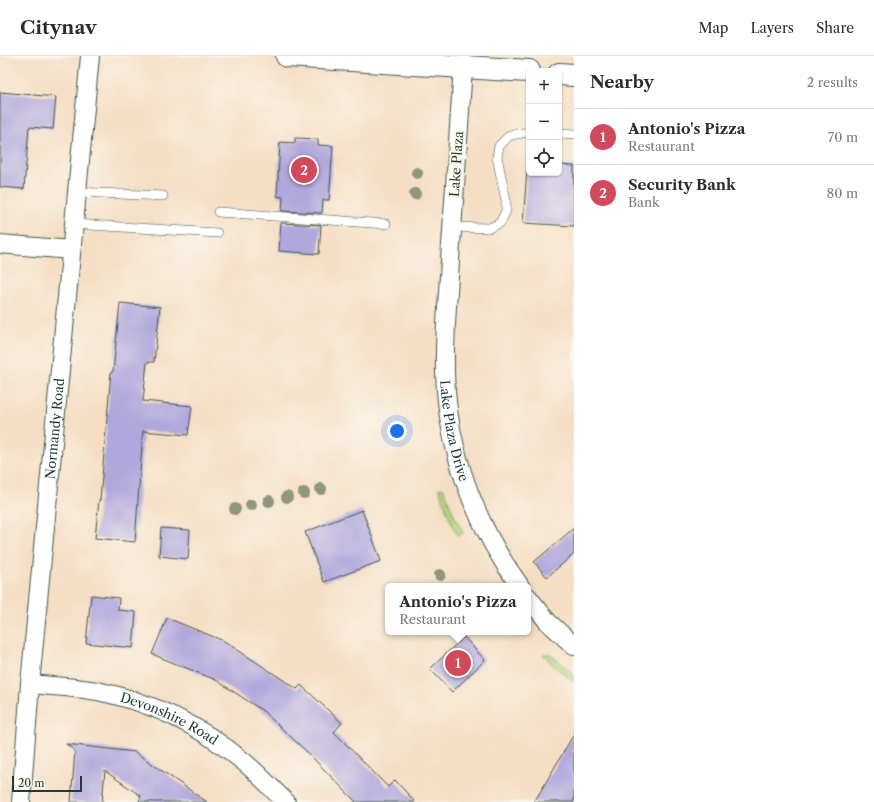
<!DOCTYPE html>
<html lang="en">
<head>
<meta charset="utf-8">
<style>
  :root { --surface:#fff; --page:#f2f2f3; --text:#2b2b33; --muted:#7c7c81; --line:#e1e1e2; --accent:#d1495b }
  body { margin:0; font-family:"Libre Caslon Text",serif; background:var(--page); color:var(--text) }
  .controls { position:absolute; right:12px; top:12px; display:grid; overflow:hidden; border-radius:6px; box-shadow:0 1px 3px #0004 }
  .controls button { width:36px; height:36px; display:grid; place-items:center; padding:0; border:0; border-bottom:1px solid var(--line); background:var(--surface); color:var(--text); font:20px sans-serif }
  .scale { position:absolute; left:12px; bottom:10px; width:70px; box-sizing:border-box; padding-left:4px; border:2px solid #1f3d34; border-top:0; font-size:11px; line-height:14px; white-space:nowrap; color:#1f3d34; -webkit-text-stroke:3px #fbf7ec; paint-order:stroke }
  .you { position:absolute; left:397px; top:375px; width:14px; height:14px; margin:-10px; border:3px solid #fff; border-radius:50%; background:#1a73e8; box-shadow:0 0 0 6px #1a73e833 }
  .badge { display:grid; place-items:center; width:26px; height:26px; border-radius:50%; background:var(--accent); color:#fff; font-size:13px; font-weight:700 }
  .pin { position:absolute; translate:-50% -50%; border:2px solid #fff; box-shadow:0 1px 4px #0006 }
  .popup { position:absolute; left:385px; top:527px; width:146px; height:52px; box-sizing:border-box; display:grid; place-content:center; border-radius:6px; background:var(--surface); filter:drop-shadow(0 1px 3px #0005); font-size:13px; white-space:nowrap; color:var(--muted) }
  .popup b { font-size:15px; color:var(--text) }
  .popup::after { content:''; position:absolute; left:50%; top:100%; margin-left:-8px; border:8px solid transparent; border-top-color:var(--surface) }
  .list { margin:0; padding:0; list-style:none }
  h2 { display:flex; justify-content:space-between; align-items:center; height:52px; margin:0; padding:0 16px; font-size:17px }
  h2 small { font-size:13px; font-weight:400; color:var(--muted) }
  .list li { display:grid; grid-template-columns:26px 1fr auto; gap:12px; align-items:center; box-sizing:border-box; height:56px; padding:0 16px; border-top:1px solid var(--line) }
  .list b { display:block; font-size:15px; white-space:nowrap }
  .list p { margin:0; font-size:13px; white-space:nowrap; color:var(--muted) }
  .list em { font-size:13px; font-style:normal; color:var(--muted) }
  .icon { flex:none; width:22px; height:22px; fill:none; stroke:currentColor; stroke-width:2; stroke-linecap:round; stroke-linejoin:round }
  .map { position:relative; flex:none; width:574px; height:746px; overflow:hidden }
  header { display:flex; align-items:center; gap:24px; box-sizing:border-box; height:56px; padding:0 20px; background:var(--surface); border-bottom:1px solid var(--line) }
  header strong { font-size:19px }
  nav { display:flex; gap:22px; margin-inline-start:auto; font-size:14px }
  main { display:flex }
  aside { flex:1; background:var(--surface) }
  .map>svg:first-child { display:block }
  .green { fill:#b7d77f; stroke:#6b8a5a }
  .building { fill:#b0a7dc }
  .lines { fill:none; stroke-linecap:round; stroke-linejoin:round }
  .service-casing { stroke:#3f554a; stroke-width:10 }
  .minor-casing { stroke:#3f554a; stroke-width:20 }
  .secondary-casing { stroke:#3f554a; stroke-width:24 }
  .service { stroke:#fff; stroke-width:9 }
  .minor { stroke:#fff; stroke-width:18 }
  .secondary { stroke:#fff; stroke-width:22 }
  .tree { fill:#90967d }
  .labels { text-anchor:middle; stroke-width:4; stroke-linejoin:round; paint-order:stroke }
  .street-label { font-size:13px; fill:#1f3d34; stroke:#fbf7ec }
</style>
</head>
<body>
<header>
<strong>Citynav</strong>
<nav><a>Map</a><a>Layers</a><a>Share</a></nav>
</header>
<main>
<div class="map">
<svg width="574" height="746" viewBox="0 0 574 746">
  <rect width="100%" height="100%" fill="#fbf7ec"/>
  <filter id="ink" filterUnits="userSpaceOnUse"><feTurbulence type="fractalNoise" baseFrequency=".025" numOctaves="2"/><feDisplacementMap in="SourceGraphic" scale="8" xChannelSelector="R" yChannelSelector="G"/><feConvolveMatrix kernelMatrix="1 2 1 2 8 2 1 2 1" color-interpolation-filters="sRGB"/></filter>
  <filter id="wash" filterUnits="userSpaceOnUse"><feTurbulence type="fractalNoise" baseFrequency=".012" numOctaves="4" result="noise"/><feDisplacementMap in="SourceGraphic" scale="16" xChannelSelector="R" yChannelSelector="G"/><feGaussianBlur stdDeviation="0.9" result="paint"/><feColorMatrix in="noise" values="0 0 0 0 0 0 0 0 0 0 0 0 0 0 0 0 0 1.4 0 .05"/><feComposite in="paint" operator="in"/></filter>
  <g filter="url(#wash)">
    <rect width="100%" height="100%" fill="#f5dec4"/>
    <g class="green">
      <polygon points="439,432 444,433 453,457 463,477 458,480 449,461"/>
      <polygon points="543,598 550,598 574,619 574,626 553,609"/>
    </g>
    <g id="blocks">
      <g class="building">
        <polygon points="0,36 56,41 53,73 29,71 24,133 0,131"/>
        <polygon points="295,82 318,83 318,89 333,90 329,144 323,144 322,157 282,155 283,141 277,140 280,86 295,87"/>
        <polygon points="528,100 529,117 559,117 559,102 561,102 560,109 574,110 574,170 523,167"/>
        <polygon points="281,167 321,169 319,198 279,195"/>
        <polygon points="120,247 160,251 154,306 147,306 143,345 192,350 188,379 143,375 135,486 95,482 99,444 100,444 111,316 113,316"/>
        <polygon points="362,454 381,505 324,526 305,476"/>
        <polygon points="161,472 190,474 188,503 159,500"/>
        <polygon points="574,472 574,498 547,521 534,506"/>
        <polygon points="91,539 119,542 118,554 136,556 133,592 86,587"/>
        <polygon points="167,562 224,585 297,633 301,629 342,667 334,676 388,731 395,724 415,746 356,746 306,695 263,655 216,624 152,598"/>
        <polygon points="464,581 485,604 452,636 430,613"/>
        <polygon points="574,678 574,746 534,746 542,733"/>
        <polygon points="66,688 135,696 207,746 139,746 141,740 105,715 102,746 71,746 75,695"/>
      </g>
    </g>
  </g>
  <g filter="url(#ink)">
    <use href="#blocks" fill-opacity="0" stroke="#3f554a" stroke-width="1"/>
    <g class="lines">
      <g class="service-casing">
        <g id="service">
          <polyline points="559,77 574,78"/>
          <polyline points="77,136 163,140"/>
          <polyline points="218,156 386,168"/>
          <polyline points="74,168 217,177"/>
          <polyline points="452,171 489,172 500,167 506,155 506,144 497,101 499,90 510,79 529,76"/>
        </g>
      </g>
      <g class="minor-casing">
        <g id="minor">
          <path id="s1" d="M463,11C459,76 454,140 450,204C448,242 444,279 445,316C447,393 475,469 520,530"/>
          <polyline points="0,188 71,194"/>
          <polyline points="528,541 548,566 574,590"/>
          <path id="s2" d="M30,628C52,630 75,631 97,635C153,646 201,670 244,706C259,718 272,733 286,746"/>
          <path id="s3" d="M21,746L30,628L90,0"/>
        </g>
      </g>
      <g class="secondary-casing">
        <g id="secondary">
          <polyline points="287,0 529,15"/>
          <polyline points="559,18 574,19"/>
        </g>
      </g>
      <use href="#service" class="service"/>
      <use href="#minor" class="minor"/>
      <use href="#secondary" class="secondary"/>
    </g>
    <g class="tree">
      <circle cx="417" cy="117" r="6"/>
      <circle cx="415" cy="138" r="6"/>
      <circle cx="321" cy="433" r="6"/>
      <circle cx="304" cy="437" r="6"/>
      <circle cx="287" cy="441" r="6"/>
      <circle cx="269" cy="445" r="6"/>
      <circle cx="251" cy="449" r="6"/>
      <circle cx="235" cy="453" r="6"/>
      <circle cx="440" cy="519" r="6"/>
    </g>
  </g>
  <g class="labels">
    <g class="street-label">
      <text transform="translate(456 108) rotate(-86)" y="5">Lake Plaza</text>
      <text dy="5" stroke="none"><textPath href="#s3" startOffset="375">Normandy Road</textPath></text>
      <text dy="5" stroke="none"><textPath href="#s1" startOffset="365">Lake Plaza Drive</textPath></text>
      <text dy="5" stroke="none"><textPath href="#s2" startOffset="145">Devonshire Road</textPath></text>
    </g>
  </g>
</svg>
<div class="controls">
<button>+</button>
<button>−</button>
<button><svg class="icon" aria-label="locate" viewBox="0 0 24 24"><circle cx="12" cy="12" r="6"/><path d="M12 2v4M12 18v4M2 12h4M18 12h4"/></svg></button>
</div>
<div class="scale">20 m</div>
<div class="you"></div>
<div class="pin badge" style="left:458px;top:607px">1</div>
<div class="popup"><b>Antonio's Pizza</b>Restaurant</div>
<div class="pin badge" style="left:304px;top:114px">2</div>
</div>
<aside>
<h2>Nearby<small>2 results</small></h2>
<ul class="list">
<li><span class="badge">1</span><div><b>Antonio's Pizza</b><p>Restaurant</p></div><em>70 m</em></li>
<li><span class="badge">2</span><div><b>Security Bank</b><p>Bank</p></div><em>80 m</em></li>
</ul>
</aside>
</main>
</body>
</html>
